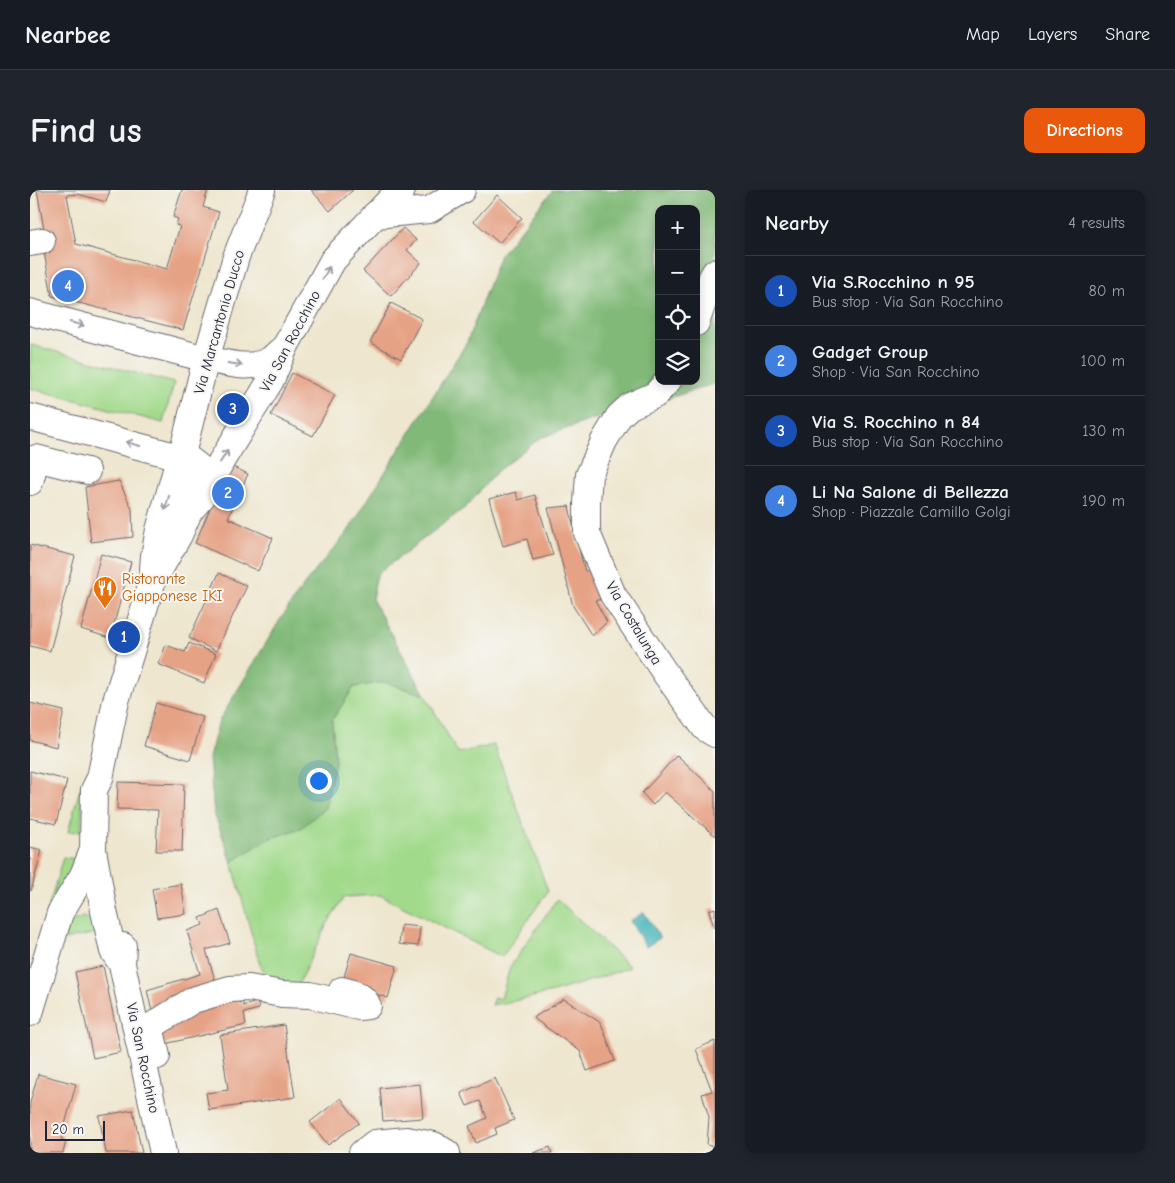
<!DOCTYPE html>
<html lang="en">
<head>
<meta charset="utf-8">
<style>
  :root { --surface:#171b24; --page:#20242c; --text:#f1f3f6; --muted:#9ea1a6; --line:#363941; --accent:#ea580c }
  body { margin:0; font-family:"Comic Neue",sans-serif; background:var(--page); color:var(--text) }
  .controls { position:absolute; right:15px; top:15px; display:grid; overflow:hidden; border-radius:10px; box-shadow:0 2px 12px #0003 }
  .controls button { width:45px; height:45px; display:grid; place-items:center; padding:0; border:0; border-bottom:1px solid var(--line); background:var(--surface); color:var(--text); font:25px sans-serif }
  .scale { position:absolute; left:15px; bottom:12px; width:60px; box-sizing:border-box; padding-left:5px; border:2px solid #22223b; border-top:0; font-size:14px; line-height:18px; white-space:nowrap; color:#22223b; -webkit-text-stroke:4px #f6f6f2; paint-order:stroke }
  .you { position:absolute; left:288px; top:590px; width:18px; height:18px; margin:-12px; border:4px solid #fff; border-radius:50%; background:#1a73e8; box-shadow:0 0 0 8px #1a73e833 }
  .badge { display:grid; place-items:center; width:32px; height:32px; border-radius:50%; background:var(--accent); color:#fff; font-size:16px; font-weight:700 }
  .pin { position:absolute; translate:-50% -50%; border:2px solid #fff; box-shadow:0 1px 5px #0006 }
  .list { margin:0; padding:0; list-style:none }
  h2 { display:flex; justify-content:space-between; align-items:center; height:65px; margin:0; padding:0 20px; font-size:21px }
  h2 small { font-size:16px; font-weight:400; color:var(--muted) }
  .list li { display:grid; grid-template-columns:32px 1fr auto; gap:15px; align-items:center; box-sizing:border-box; height:70px; padding:0 20px; border-top:1px solid var(--line) }
  .list b { display:block; font-size:19px; white-space:nowrap }
  .list p { margin:0; font-size:16px; white-space:nowrap; color:var(--muted) }
  .list em { font-size:16px; font-style:normal; color:var(--muted) }
  .icon { flex:none; width:28px; height:28px; fill:none; stroke:currentColor; stroke-width:2; stroke-linecap:round; stroke-linejoin:round }
  .map { position:relative; flex:none; width:685px; height:963px; overflow:hidden; border-radius:10px }
  header { display:flex; align-items:center; gap:30px; box-sizing:border-box; height:70px; padding:0 25px; background:var(--surface); border-bottom:1px solid var(--line) }
  header strong { font-size:24px }
  nav { display:flex; gap:28px; margin-inline-start:auto; font-size:18px }
  .intro { display:flex; align-items:center; justify-content:space-between; box-sizing:border-box; height:120px; padding:0 30px }
  h1 { margin:0; font-size:35px }
  .button { padding:12px 22px; border-radius:10px; background:var(--accent); color:#fff; font-size:18px; font-weight:700 }
  main { display:flex; gap:30px; padding:0 30px }
  aside { flex:1; background:var(--surface); border-radius:10px; box-shadow:0 2px 12px #0003 }
  .map>svg:first-child { display:block }
  .green { fill:#a2da8c; stroke:#627e64 }
  .forest { fill:#81ba78; stroke:#526e5a; fill-rule:evenodd }
  .water { fill:#41b2b8; stroke:#326a7a }
  .building { fill:#e6a285 }
  .lines { fill:none; stroke-linecap:round; stroke-linejoin:round }
  .minor-casing { stroke:#69676e; stroke-width:28 }
  .minor { stroke:#fff; stroke-width:26 }
  .oneway { stroke:#9c9ca7 }
  .labels { text-anchor:middle; stroke-width:4; stroke-linejoin:round; paint-order:stroke }
  .street-label { font-size:15px; fill:#22223b; stroke:#f6f6f2 }
  .food-label { font-size:15px; fill:#c56008; stroke:#f6f6f2; text-anchor:start }
</style>
</head>
<body>
<header>
<strong>Nearbee</strong>
<nav><a>Map</a><a>Layers</a><a>Share</a></nav>
</header>
<div class="intro"><h1>Find us</h1><a class="button">Directions</a></div>
<main>
<div class="map">
<svg width="685" height="963" viewBox="0 0 685 963">
  <rect width="100%" height="100%" fill="#f6f6f2"/>
  <filter id="ink" filterUnits="userSpaceOnUse"><feTurbulence type="fractalNoise" baseFrequency=".02" numOctaves="2"/><feDisplacementMap in="SourceGraphic" scale="10" xChannelSelector="R" yChannelSelector="G"/><feConvolveMatrix kernelMatrix="1 2 1 2 8 2 1 2 1" color-interpolation-filters="sRGB"/></filter>
  <filter id="wash" filterUnits="userSpaceOnUse"><feTurbulence type="fractalNoise" baseFrequency=".0096" numOctaves="4" result="noise"/><feDisplacementMap in="SourceGraphic" scale="20" xChannelSelector="R" yChannelSelector="G"/><feGaussianBlur stdDeviation="1.12" result="paint"/><feColorMatrix in="noise" values="0 0 0 0 0 0 0 0 0 0 0 0 0 0 0 0 0 1.4 0 .05"/><feComposite in="paint" operator="in"/></filter>
  <g filter="url(#wash)">
    <rect width="100%" height="100%" fill="#eee6ce"/>
    <g class="green">
      <polygon points="1,155 144,193 133,233 0,198"/>
      <polygon points="355,492 395,505 428,563 464,555 518,701 472,767 350,705 314,707 296,736 266,799 245,797 230,775 202,672 238,649 271,638 305,572 302,530 324,497"/>
      <polygon points="51,595 53,595 51,641 38,642"/>
      <polygon points="33,667 50,670 17,723"/>
      <path d="M527,709L600,777C555,793 509,808 461,815L464,807L471,809L480,777Z"/>
      <path d="M53,727L64,731L71,742L34,750C35,735 40,731 53,727Z"/>
    </g>
    <path class="forest" d="M523,0H685V190L683,194L599,221L584,222L510,248L467,281L437,316L347,384L342,409L395,505L355,492L324,497L302,530L305,572L295,618L271,638L238,649L202,672L184,623L179,568L189,531L250,430L276,392L317,343L437,152L470,65ZM629,19H666V191H629Z"/>
    <polygon class="water" points="614,722 630,748 616,757 600,731"/>
    <g id="blocks">
      <g class="building">
        <polygon points="7,0 80,0 76,12 48,4 37,5 46,54 137,79 150,36 146,35 148,29 143,27 152,0 178,0 173,17 189,22 153,140 22,106 11,45 15,45"/>
        <polygon points="281,0 323,0 300,21"/>
        <polygon points="467,5 492,28 469,53 444,31"/>
        <polygon points="373,38 386,50 377,60 391,73 361,106 333,81"/>
        <polygon points="361,113 392,129 371,169 340,152"/>
        <polygon points="262,183 305,205 283,246 241,225"/>
        <polygon points="199,275 218,284 198,328 243,348 228,381 165,353"/>
        <polygon points="89,291 102,319 103,347 61,352 55,297"/>
        <polygon points="486,302 488,310 505,305 523,365 503,370 497,349 473,356 459,309"/>
        <polygon points="539,316 546,348 555,381 566,380 570,410 565,410 577,432 562,446 543,416 518,318"/>
        <polygon points="0,355 45,366 20,461 0,456"/>
        <polygon points="71,364 101,372 80,448 51,439"/>
        <polygon points="189,383 217,396 186,461 159,448"/>
        <polygon points="159,453 186,464 174,493 128,474 136,455 155,462"/>
        <polygon points="0,513 34,521 26,557 0,550"/>
        <polygon points="126,513 173,527 160,570 114,556"/>
        <polygon points="647,565 685,601 685,646 635,602 623,615 612,603"/>
        <polygon points="0,581 37,590 26,634 0,628"/>
        <polygon points="88,592 154,594 152,661 126,661 128,620 87,619"/>
        <polygon points="0,657 12,660 1,701 0,701"/>
        <polygon points="151,694 156,724 127,728 122,699"/>
        <polygon points="685,718 685,738 684,738 679,720"/>
        <polygon points="189,720 200,753 176,760 188,800 124,830 117,800 170,784 157,741 173,735 170,728"/>
        <polygon points="371,735 390,737 388,756 369,754"/>
        <polygon points="321,763 367,776 358,808 312,794"/>
        <polygon points="73,776 91,862 63,868 45,782"/>
        <polygon points="207,804 209,813 213,812 213,816 227,812 229,819 214,823 216,835 130,855 125,837"/>
        <polygon points="534,809 571,833 585,871 557,881 550,861 503,828"/>
        <polygon points="254,835 265,907 179,920 176,903 198,900 190,845"/>
        <polygon points="685,851 685,957 677,955 679,927 672,904 682,901 666,859"/>
        <polygon points="8,884 46,894 31,949 36,951 33,963 0,963 0,913"/>
        <polygon points="465,888 484,930 465,938 467,944 446,953 439,936 457,928 450,911 437,916 431,903"/>
        <polygon points="390,894 393,928 353,931 350,898"/>
        <polygon points="311,908 329,933 298,955 280,932"/>
        <polygon points="103,920 112,963 76,963 69,926"/>
        <polygon points="520,957 522,963 503,963"/>
      </g>
    </g>
  </g>
  <g filter="url(#ink)">
    <use href="#blocks" fill-opacity="0" stroke="#69676e" stroke-width="1"/>
    <g class="lines">
      <g class="minor-casing">
        <g id="minor">
          <polyline points="345,25 399,20 432,0"/>
          <polyline points="0,53 12,51"/>
          <path d="M0,122L176,169C197,173 220,181 240,170C245,166 250,161 255,157"/>
          <polyline points="666,133 682,87 685,82"/>
          <polyline points="638,191 625,205 600,216 589,226 574,251 559,285 557,312 557,343 583,405 635,483 675,538 685,544"/>
          <polyline points="0,227 160,270 169,277 169,282 161,311"/>
          <polyline points="0,292 6,268 57,281"/>
          <polyline points="128,382 149,345 159,322 172,307 192,270 241,190 255,157 303,70 359,11 372,0"/>
          <polyline points="93,756 92,774 133,963"/>
          <polyline points="92,774 83,761 74,721 63,660 64,600 70,588 86,511 122,393 124,366 129,340 150,266 154,256 176,169 206,67 232,0"/>
          <polyline points="0,823 30,723 53,685 63,660"/>
          <path d="M127,866L120,837L163,810L200,799L219,798L252,804L280,805L329,817L338,816C334,805 322,803 312,800"/>
          <polyline points="332,963 345,953 377,950 404,955 417,963"/>
        </g>
      </g>
      <use href="#minor" class="minor"/>
    </g>
    <defs><path id="oneway-shaft" d="M-6 0H5M1.5-3L5.5 0L1.5 3" fill="none" stroke-width="1.6" stroke-linecap="round" stroke-linejoin="round" transform="scale(1.25)"/></defs>
    <g class="oneway">
      <use href="#oneway-shaft" transform="translate(296 83) rotate(-61)"/>
      <use href="#oneway-shaft" transform="translate(47 134) rotate(15)"/>
      <use href="#oneway-shaft" transform="translate(205 174) rotate(8)"/>
      <use href="#oneway-shaft" transform="translate(103 254) rotate(-165)"/>
      <use href="#oneway-shaft" transform="translate(194 266) rotate(-59)"/>
      <use href="#oneway-shaft" transform="translate(137 313) rotate(106)"/>
    </g>
  </g>
  <defs>
    <g id="restaurant-pin" transform="scale(1.25)"><path d="M0 17L-7.5 6A9.5 9.5 0 1 1 7.5 6Z" fill="#e8710a" stroke="#f6f6f2"/><path d="M-5-6h1v4h1v-4h1v4h1v-4h1v5L-1.5 .5V6h-2V.5L-5-1ZM5-6V6H3V1.5H1.5Q1.5-4 5-6Z" fill="#fff"/></g>
  </defs>
  <g fill-rule="evenodd">
    <use href="#restaurant-pin" x="75" y="398"/>
  </g>
  <g class="labels">
    <g class="street-label">
      <text transform="translate(189 132) rotate(-74)" y="5">Via Marcantonio Ducco</text>
      <text transform="translate(260 151) rotate(-62)" y="5">Via San Rocchino</text>
      <text transform="translate(604 433) rotate(59)" y="5">Via Costalunga</text>
      <text transform="translate(113 868) rotate(78)" y="5">Via San Rocchino</text>
    </g>
    <g class="food-label">
      <text x="92" y="394">Ristorante<tspan x="92" dy="17">Giapponese IKI</tspan></text>
    </g>
  </g>
</svg>
<div class="controls">
<button>+</button>
<button>−</button>
<button><svg class="icon" aria-label="locate" viewBox="0 0 24 24"><circle cx="12" cy="12" r="6"/><path d="M12 2v4M12 18v4M2 12h4M18 12h4"/></svg></button>
<button><svg class="icon" aria-label="layers" viewBox="0 0 24 24"><path d="M12 4l9 5-9 5-9-5zM3 14l9 5 9-5"/></svg></button>
</div>
<div class="scale">20 m</div>
<div class="you"></div>
<div class="pin badge" style="left:94px;top:447px;background:#1a4fb4">1</div>
<div class="pin badge" style="left:198px;top:303px;background:#3f7fe0">2</div>
<div class="pin badge" style="left:203px;top:219px;background:#1a4fb4">3</div>
<div class="pin badge" style="left:38px;top:96px;background:#3f7fe0">4</div>
</div>
<aside>
<h2>Nearby<small>4 results</small></h2>
<ul class="list">
<li><span class="badge" style="background:#1a4fb4">1</span><div><b>Via S.Rocchino n 95</b><p>Bus stop · Via San Rocchino</p></div><em>80 m</em></li>
<li><span class="badge" style="background:#3f7fe0">2</span><div><b>Gadget Group</b><p>Shop · Via San Rocchino</p></div><em>100 m</em></li>
<li><span class="badge" style="background:#1a4fb4">3</span><div><b>Via S. Rocchino n 84</b><p>Bus stop · Via San Rocchino</p></div><em>130 m</em></li>
<li><span class="badge" style="background:#3f7fe0">4</span><div><b>Li Na Salone di Bellezza</b><p>Shop · Piazzale Camillo Golgi</p></div><em>190 m</em></li>
</ul>
</aside>
</main>
</body>
</html>
